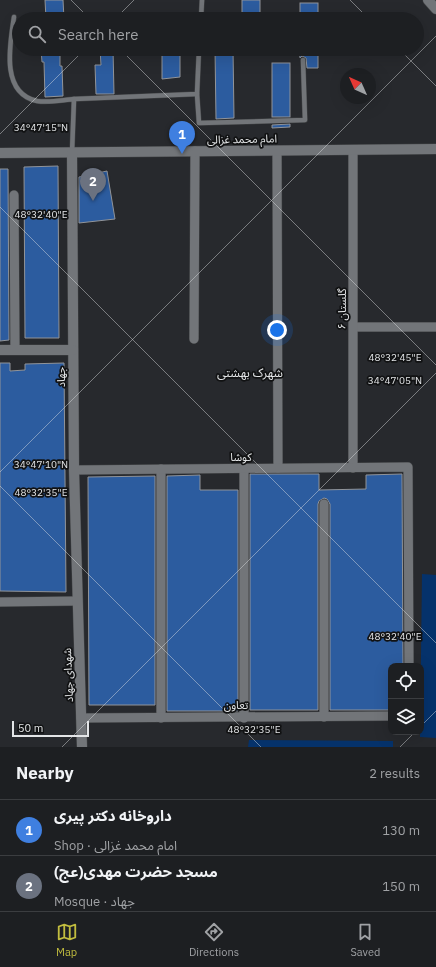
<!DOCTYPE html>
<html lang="en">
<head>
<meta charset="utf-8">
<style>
  :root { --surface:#1d1f22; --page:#2a2c2f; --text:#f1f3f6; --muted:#a0a2a5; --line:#3b3d40; --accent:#c2bd3f }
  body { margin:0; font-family:"IBM Plex Sans","Noto Sans Arabic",sans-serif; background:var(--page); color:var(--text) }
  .controls { position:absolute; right:12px; bottom:12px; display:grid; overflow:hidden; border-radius:8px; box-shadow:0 4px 16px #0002 }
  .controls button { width:36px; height:36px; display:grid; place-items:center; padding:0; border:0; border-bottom:1px solid var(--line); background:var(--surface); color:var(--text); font:20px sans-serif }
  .compass { position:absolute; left:340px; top:68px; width:36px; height:36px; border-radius:50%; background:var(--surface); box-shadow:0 4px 16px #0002; rotate:315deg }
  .scale { position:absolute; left:12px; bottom:10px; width:77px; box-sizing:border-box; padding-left:4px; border:2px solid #e3e5e7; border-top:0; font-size:11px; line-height:14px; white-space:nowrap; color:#e3e5e7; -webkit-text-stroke:3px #111213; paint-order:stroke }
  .you { position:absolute; left:277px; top:330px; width:14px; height:14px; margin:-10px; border:3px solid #fff; border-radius:50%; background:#1a73e8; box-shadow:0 0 0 6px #1a73e833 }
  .badge { display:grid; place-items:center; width:26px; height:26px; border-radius:50%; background:var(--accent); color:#fff; font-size:13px; font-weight:700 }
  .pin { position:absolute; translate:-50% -33px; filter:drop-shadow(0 1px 2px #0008) }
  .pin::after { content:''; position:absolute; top:21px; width:14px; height:12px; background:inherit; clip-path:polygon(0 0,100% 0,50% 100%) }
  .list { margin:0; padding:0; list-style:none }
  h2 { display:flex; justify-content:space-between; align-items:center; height:52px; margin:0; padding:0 16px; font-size:17px }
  h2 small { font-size:13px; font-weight:400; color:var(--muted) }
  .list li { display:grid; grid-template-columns:26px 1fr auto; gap:12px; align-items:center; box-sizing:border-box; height:56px; padding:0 16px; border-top:1px solid var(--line) }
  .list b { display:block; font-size:15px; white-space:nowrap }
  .list p { margin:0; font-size:13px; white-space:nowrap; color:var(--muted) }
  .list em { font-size:13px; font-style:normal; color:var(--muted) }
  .icon { flex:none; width:22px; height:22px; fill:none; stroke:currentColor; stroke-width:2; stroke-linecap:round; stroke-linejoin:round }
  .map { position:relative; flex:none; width:436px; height:747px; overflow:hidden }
  .search { position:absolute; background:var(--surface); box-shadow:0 4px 16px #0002; left:12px; right:12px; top:12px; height:44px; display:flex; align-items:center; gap:10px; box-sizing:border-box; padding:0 14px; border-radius:22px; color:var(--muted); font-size:15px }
  .sheet { height:164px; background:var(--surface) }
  nav { display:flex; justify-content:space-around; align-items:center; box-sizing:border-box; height:56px; border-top:1px solid var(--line); background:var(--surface); font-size:11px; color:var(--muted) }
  nav a { display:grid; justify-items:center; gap:2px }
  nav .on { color:var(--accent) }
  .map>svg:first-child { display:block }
  .green { fill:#05326b }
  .building { fill:#2c5c9f; stroke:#919499 }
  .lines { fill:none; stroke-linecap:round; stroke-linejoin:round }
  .service-casing { stroke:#434547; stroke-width:5.5 }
  .minor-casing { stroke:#434547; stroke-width:10 }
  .tertiary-casing { stroke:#434547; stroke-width:11 }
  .service { stroke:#727579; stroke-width:4.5 }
  .minor { stroke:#727579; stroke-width:9 }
  .tertiary { stroke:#727579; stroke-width:10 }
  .ticks { fill:none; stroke:#e3e5e7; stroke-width:1; stroke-opacity:0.45 }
  .labels { text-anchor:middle; stroke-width:3.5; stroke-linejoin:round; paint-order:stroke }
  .street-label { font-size:11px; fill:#e3e5e7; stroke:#111213 }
  .neighbourhood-label { font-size:12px; fill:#e3e5e7; stroke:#111213 }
  .ticks-label { font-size:10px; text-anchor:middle; fill:#e3e5e7; stroke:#111213; stroke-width:3.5; stroke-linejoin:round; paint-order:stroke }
</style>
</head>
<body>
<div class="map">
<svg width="436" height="747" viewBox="0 0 436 747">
  <rect width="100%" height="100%" fill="#27292d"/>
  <g class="green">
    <polygon points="422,574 436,575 436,738 420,737"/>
    <polygon points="249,740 393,741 393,747 248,747"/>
  </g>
  <g class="building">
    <polygon points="45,0 63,0 64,19 46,19"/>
    <rect x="242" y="0" width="18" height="19"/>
    <rect x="300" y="3" width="18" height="16"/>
    <polygon points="41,49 60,49 60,66 62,66 63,96 45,97 44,62 42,62"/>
    <polygon points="100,49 113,49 114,94 96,94 95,65 101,65"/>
    <polygon points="162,49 180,49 180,77 162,79"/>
    <polygon points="215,49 233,49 234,118 216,119"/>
    <polygon points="299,49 318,49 318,68 307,68 306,58 302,56 300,58"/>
    <rect x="272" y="63" width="18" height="54"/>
    <polygon points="290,124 290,127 272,128 272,125"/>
    <polygon points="58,166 59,338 25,338 24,167"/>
    <polygon points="0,169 8,169 9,340 0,341"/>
    <polygon points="107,171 115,219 79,223 79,177"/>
    <polygon points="0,363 10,363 10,371 25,370 25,364 64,363 66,592 0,591"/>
    <polygon points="250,474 319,474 319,490 366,489 366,475 402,474 403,666 391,666 391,710 330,710 330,504 327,499 324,498 319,501 318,504 318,710 250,710"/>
    <polygon points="200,475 200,490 238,490 238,711 167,711 167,476"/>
    <polygon points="155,476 155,705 89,705 88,477"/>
  </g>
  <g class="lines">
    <g class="service-casing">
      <g id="service">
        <path d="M14,17C10,44 0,93 37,101C49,103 62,100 74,99L72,153"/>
        <polyline points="201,19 202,0"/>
        <polyline points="197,94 199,123 305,120 303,60"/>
        <polyline points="74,99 197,94 199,49"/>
      </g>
    </g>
    <g class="minor-casing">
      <g id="minor">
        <polyline points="277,151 278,468"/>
        <polyline points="14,195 15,350"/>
        <polyline points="354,327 436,327"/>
        <polyline points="194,339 195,151"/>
        <polyline points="353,468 353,150"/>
        <polyline points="161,469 161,718"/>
        <polyline points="244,469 244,718"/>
        <polyline points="74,470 408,467 409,666"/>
        <polyline points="324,504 324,717"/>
        <polyline points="0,602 77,601"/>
        <polyline points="81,718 391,716"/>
      </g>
    </g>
    <g class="tertiary-casing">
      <g id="tertiary">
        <polyline points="428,0 436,9"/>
        <polyline points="0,153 436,149"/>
        <polyline points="72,153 74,470 82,747"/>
        <polyline points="0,350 73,350"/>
      </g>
    </g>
    <use href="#service" class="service"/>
    <use href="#minor" class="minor"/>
    <use href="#tertiary" class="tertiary"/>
  </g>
  <path class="ticks" d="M71,0L90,19M350,0L369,19M115,19L134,0M120,49L436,365M399,49L436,86M0,134L85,49M0,207L436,643M0,472L436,36M0,486L261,747M421,726L436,711M62,747L436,373M400,747L415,732"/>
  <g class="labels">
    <g class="street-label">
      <text transform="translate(242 139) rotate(-1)" y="4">امام محمد غزالی</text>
      <text transform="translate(342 309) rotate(-90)" y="4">گلستان ۶</text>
      <text transform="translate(61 377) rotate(-90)" y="4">جهاد</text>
      <text x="241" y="461">کوشا</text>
      <text transform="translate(68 675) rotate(-92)" y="4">شهدای جهاد</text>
      <text x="236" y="709">تعاون</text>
    </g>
    <g class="neighbourhood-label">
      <text x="250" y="377">شهرک بهشتی</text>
    </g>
  </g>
  <g class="ticks-label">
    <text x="41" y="131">34°47'15"N</text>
    <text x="41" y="218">48°32'40"E</text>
    <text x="395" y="361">48°32'45"E</text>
    <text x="395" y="384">34°47'05"N</text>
    <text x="41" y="468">34°47'10"N</text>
    <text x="41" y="496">48°32'35"E</text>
    <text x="395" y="640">48°32'40"E</text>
    <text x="254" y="733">48°32'35"E</text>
  </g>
</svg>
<div class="controls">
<button><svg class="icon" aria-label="locate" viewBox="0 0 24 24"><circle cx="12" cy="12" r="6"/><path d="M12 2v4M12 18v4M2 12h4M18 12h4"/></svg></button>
<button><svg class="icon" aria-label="layers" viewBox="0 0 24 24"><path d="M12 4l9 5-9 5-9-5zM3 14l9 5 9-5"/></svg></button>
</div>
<svg class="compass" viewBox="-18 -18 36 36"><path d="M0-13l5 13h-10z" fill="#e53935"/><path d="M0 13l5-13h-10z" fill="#a0a2a5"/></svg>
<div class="scale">50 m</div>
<div class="you"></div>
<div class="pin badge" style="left:182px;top:154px;background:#3f7fe0">1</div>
<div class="pin badge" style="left:93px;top:201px;background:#6b7280">2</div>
<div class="search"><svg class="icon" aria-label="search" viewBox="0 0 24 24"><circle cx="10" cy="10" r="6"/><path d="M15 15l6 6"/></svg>Search here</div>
</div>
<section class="sheet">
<h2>Nearby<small>2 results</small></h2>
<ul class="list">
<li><span class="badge" style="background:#3f7fe0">1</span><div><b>داروخانه دکتر پیری</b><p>Shop · امام محمد غزالی</p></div><em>130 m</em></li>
<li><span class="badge" style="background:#6b7280">2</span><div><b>مسجد حضرت مهدی(عج)</b><p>Mosque · جهاد</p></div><em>150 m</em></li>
</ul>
</section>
<nav>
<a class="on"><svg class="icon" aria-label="map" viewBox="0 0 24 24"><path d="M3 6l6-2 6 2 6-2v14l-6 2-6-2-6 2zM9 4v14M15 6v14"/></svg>Map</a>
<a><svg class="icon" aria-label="directions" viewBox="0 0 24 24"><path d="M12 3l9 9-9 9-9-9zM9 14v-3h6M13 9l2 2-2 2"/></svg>Directions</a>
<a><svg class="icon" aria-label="saved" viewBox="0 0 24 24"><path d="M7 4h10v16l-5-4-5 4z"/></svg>Saved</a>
</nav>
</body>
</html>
